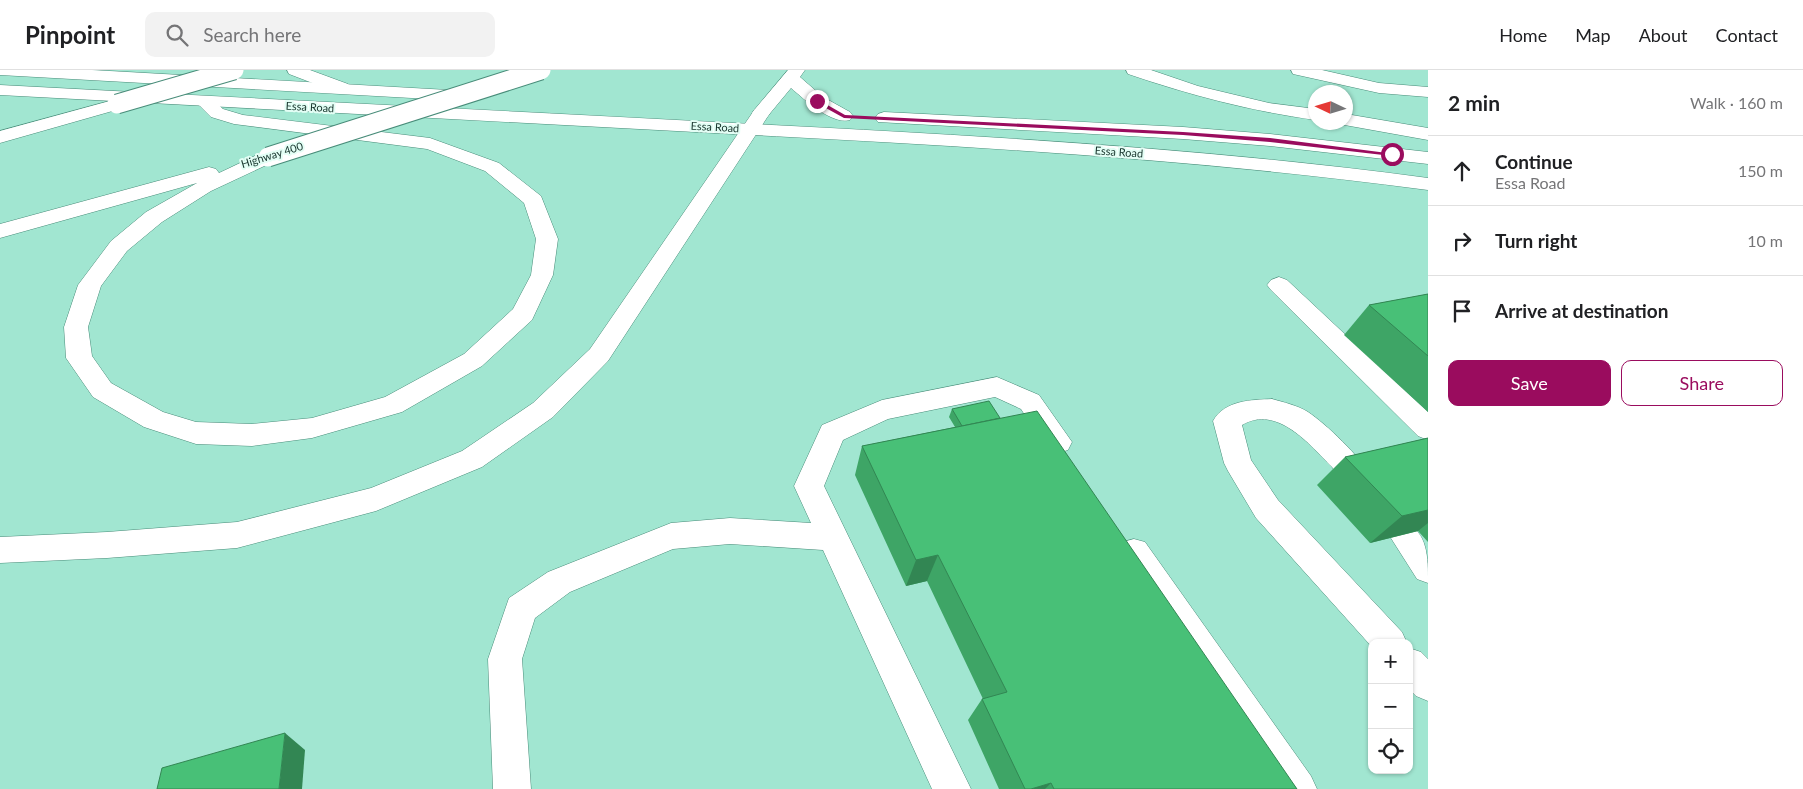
<!DOCTYPE html>
<html lang="en">
<head>
<meta charset="utf-8">
<style>
  :root { --surface:#fff; --page:#f2f2f2; --text:#202124; --muted:#757577; --line:#e0e0e0; --accent:#9a0c5e }
  body { margin:0; font-family:Lato,sans-serif; background:var(--page); color:var(--text) }
  .controls { position:absolute; right:15px; bottom:15px; display:grid; overflow:hidden; border-radius:10px; box-shadow:0 1px 4px #0004 }
  .controls button { width:45px; height:45px; display:grid; place-items:center; padding:0; border:0; border-bottom:1px solid var(--line); background:var(--surface); color:var(--text); font:25px sans-serif }
  .compass { position:absolute; left:1308px; top:15px; width:45px; height:45px; border-radius:50%; background:var(--surface); box-shadow:0 1px 4px #0004; rotate:274deg }
  .stop { position:absolute; width:15px; height:15px; margin:-11px; border:4px solid #9a0c5e; border-radius:50%; background:#fff }
  .stop.end { background:#9a0c5e; border-color:#fff; box-shadow:0 1px 5px #0008 }
  .list { margin:0; padding:0; list-style:none }
  h2 { display:flex; justify-content:space-between; align-items:center; height:65px; margin:0; padding:0 20px; font-size:21px }
  h2 small { font-size:16px; font-weight:400; color:var(--muted) }
  .list li { display:grid; grid-template-columns:32px 1fr auto; gap:15px; align-items:center; box-sizing:border-box; height:70px; padding:0 20px; border-top:1px solid var(--line) }
  .list b { display:block; font-size:19px; white-space:nowrap }
  .list p { margin:0; font-size:16px; white-space:nowrap; color:var(--muted) }
  .list em { font-size:16px; font-style:normal; color:var(--muted) }
  .actions { display:flex; gap:10px; padding:15px 20px }
  .actions a { flex:1; padding:11px 0; border:1px solid var(--accent); border-radius:10px; text-align:center; font-size:18px; color:var(--accent) }
  .actions .main { background:var(--accent); color:#fff }
  .icon { flex:none; width:28px; height:28px; fill:none; stroke:currentColor; stroke-width:2; stroke-linecap:round; stroke-linejoin:round }
  .map { position:relative; flex:none; width:1428px; height:719px; overflow:hidden }
  header { display:flex; align-items:center; gap:30px; box-sizing:border-box; height:70px; padding:0 25px; background:var(--surface); border-bottom:1px solid var(--line) }
  header strong { font-size:24px }
  nav { display:flex; gap:28px; margin-inline-start:auto; font-size:18px }
  .search { width:350px; height:45px; background:var(--page); display:flex; align-items:center; gap:12px; box-sizing:border-box; padding:0 18px; border-radius:10px; color:var(--muted); font-size:19px }
  main { display:flex }
  aside { flex:1; background:var(--surface) }
  .map>svg:first-child { display:block }
  .lines { fill:none; stroke-linecap:round; stroke-linejoin:round }
  .minor-casing { stroke:#488c79; stroke-width:1 }
  .major-casing { stroke:#488c79; stroke-width:1 }
  .highway-casing { stroke:#488c79; stroke-width:1 }
  .minor { fill:#fff; fill-rule:evenodd }
  .major { fill:#fff; fill-rule:evenodd }
  .highway { fill:#fff; fill-rule:evenodd }
  .highway-bridge-casing { stroke:#488c79; stroke-width:21; stroke-linecap:butt }
  .highway-bridge { stroke:#fff; stroke-width:19 }
  .wall { fill:#3ea566 }
  .shaded-wall { fill:#328653 }
  .building { fill:#48c077; stroke:#328653 }
  .route { fill:#9a0c5e }
  .labels { text-anchor:middle; stroke-width:4; stroke-linejoin:round; paint-order:stroke }
  .far-street-label { font-size:11px; fill:#17342c; stroke:#e3fef5 }
</style>
</head>
<body>
<header>
<strong>Pinpoint</strong>
<div class="search"><svg class="icon" aria-label="search" viewBox="0 0 24 24"><circle cx="10" cy="10" r="6"/><path d="M15 15l6 6"/></svg>Search here</div>
<nav><a>Home</a><a>Map</a><a>About</a><a>Contact</a></nav>
</header>
<main>
<div class="map">
<svg width="1428" height="719" viewBox="0 0 1428 719">
  <rect width="100%" height="100%" fill="#a1e6d1"/>
  <g class="lines">
    <g class="minor-casing">
      <g id="minor">
        <path d="M788,0H805L800,7L823,27L850,42L853,46L850,50C832,55 805,30 791,18L767,47L761,48L755,47L752,43L755,39Z"/>
        <polygon points="1291,0 1322,0 1379,13 1428,17 1428,27 1379,23 1293,4"/>
        <polygon points="1279,207 1287,210 1428,342 1428,370 1418,366 1271,220 1267,215 1271,210"/>
        <polygon points="997,307 1039,325 1072,372 1068,380 1058,383 1048,380 1021,339 995,327 888,349 843,370 824,416 971,719 932,719 823,480 730,474 673,479 570,522 535,548 522,589 531,719 493,719 488,589 509,528 548,502 671,453 730,448 811,453 794,416 822,355 882,330"/>
        <path d="M1272,329C1283,332 1299,336 1308,342C1326,354 1361,387 1370,406L1366,414C1359,417 1355,418 1348,415C1341,412 1337,403 1332,397C1310,375 1277,334 1242,355L1251,390L1278,430L1402,562L1407,573H1372V577L1256,448L1228,401L1224,393L1213,351C1225,330 1251,330 1272,329Z"/>
        <path d="M1404,452C1428,462 1428,487 1428,513L1417,509L1389,465L1393,456Z"/>
        <polygon points="1134,469 1145,472 1311,706 1317,719 1276,719 1123,492 1118,482 1123,472"/>
        <polygon points="1409,578 1421,582 1428,589 1428,631 1416,626 1409,619"/>
      </g>
    </g>
    <g class="major-casing">
      <g id="major">
        <polygon points="0,0 92,0 466,21 472,22 475,26 472,30 466,31 0,5"/>
        <path d="M0,15C244,28 488,40 733,53C965,65 1197,77 1428,108V120C1197,89 965,76 733,64C489,51 244,38 0,25Z"/>
        <polygon points="884,42 1183,57 1270,64 1428,82 1428,94 1270,76 1183,69 878,52 875,48 878,44"/>
      </g>
    </g>
    <g class="highway-casing">
      <g id="highway">
        <polygon points="287,0 310,0 348,14 351,18 348,22 342,23 336,22 289,4"/>
        <path d="M1126,0H1151L1198,16L1269,33L1316,39V50C1250,41 1190,25 1128,4Z"/>
        <polygon points="205,27 211,28 223,39 243,45 430,68 499,93 541,126 558,169 553,205 532,250 482,296 402,342 312,368 252,376 196,374 144,357 93,327 66,288 64,257 78,215 111,171 146,142 197,113 0,168 0,154 209,97 216,99 219,103 261,83 268,81 275,83 278,87 275,91 211,121 162,152 127,181 101,216 88,257 92,286 111,313 163,342 196,352 252,354 312,348 385,327 464,284 513,239 531,205 536,169 524,133 485,101 427,79 234,54 211,47 196,32 199,28"/>
        <polygon points="117,29 123,30 126,34 123,38 0,73 0,61"/>
        <polygon points="761,38 767,39 770,43 608,291 553,347 482,397 376,441 237,478 107,488 0,493 0,467 107,462 237,452 371,418 462,381 533,333 590,279 755,39"/>
        <polygon points="1346,44 1428,58 1428,70 1339,54 1339,52 1346,52"/>
      </g>
    </g>
    <use href="#minor" class="minor"/>
    <use href="#major" class="major"/>
    <use href="#highway" class="highway"/>
    <g class="highway-bridge-casing">
      <g id="highway-bridge">
        <polyline points="117,34 234,0"/>
        <polyline points="268,87 541,0"/>
      </g>
    </g>
    <use href="#highway-bridge" class="highway-bridge"/>
  </g>
  <g class="wall">
    <polygon points="1428,224 1428,342 1344,265 1369,235"/>
    <polygon points="952,339 1000,348 1297,719 999,719 968,650 982,629 983,629 927,511 906,516 855,405 862,376 955,357 949,347"/>
    <polygon points="1428,368 1428,472 1418,461 1370,473 1317,415 1345,387"/>
  </g>
  <g class="shaded-wall">
    <polygon points="1428,440 1428,453 1418,461 1370,473 1402,446"/>
    <polygon points="938,485 927,511 906,516 916,490"/>
    <polygon points="285,663 305,680 302,719 279,719"/>
    <polygon points="1051,713 1045,719 1031,719"/>
  </g>
  <g class="building">
    <polygon points="1428,224 1428,286 1369,235"/>
    <polygon points="989,331 1000,348 962,356 952,339"/>
    <polygon points="1037,341 1297,719 1054,719 1051,713 1031,719 1025,719 982,629 1007,622 938,485 916,490 862,376"/>
    <polygon points="1428,368 1428,440 1402,446 1345,387"/>
    <polygon points="285,663 279,719 157,719 162,698"/>
  </g>
  <polygon class="route" points="817,29 845,45 1183,62 1270,68 1395,84 1392,86 1270,72 1183,65 844,48 815,32"/>
  <g class="labels">
    <g class="far-street-label">
      <text transform="translate(310 37) rotate(3)" y="4">Essa Road</text>
      <text transform="translate(715 57) rotate(3)" y="4">Essa Road</text>
      <text transform="translate(1119 82) rotate(4)" y="4">Essa Road</text>
      <text transform="translate(272 85) rotate(-17)" y="4">Highway 400</text>
    </g>
  </g>
</svg>
<div class="controls">
<button>+</button>
<button>−</button>
<button><svg class="icon" aria-label="locate" viewBox="0 0 24 24"><circle cx="12" cy="12" r="6"/><path d="M12 2v4M12 18v4M2 12h4M18 12h4"/></svg></button>
</div>
<svg class="compass" viewBox="-18 -18 36 36"><path d="M0-13l5 13h-10z" fill="#e53935"/><path d="M0 13l5-13h-10z" fill="#757577"/></svg>
<div class="stop" style="left:1392px;top:84px"></div>
<div class="stop end" style="left:817px;top:31px"></div>
</div>
<aside>
<h2>2 min<small>Walk · 160 m</small></h2>
<ul class="list">
<li><svg class="icon" aria-label="ahead" viewBox="0 0 24 24"><path d="M12 20V5M6 11l6-6 6 6"/></svg><div><b>Continue</b><p>Essa Road</p></div><em>150 m</em></li>
<li><svg class="icon" aria-label="right" viewBox="0 0 24 24"><path d="M7 20v-9h11M14 6l5 5-5 5"/></svg><div><b>Turn right</b></div><em>10 m</em></li>
<li><svg class="icon" aria-label="arrive" viewBox="0 0 24 24"><path d="M6 21V4h12l-3 4 3 4H6"/></svg><div><b>Arrive at destination</b></div></li>
</ul>
<div class="actions"><a class="main">Save</a><a>Share</a></div>
</aside>
</main>
</body>
</html>
